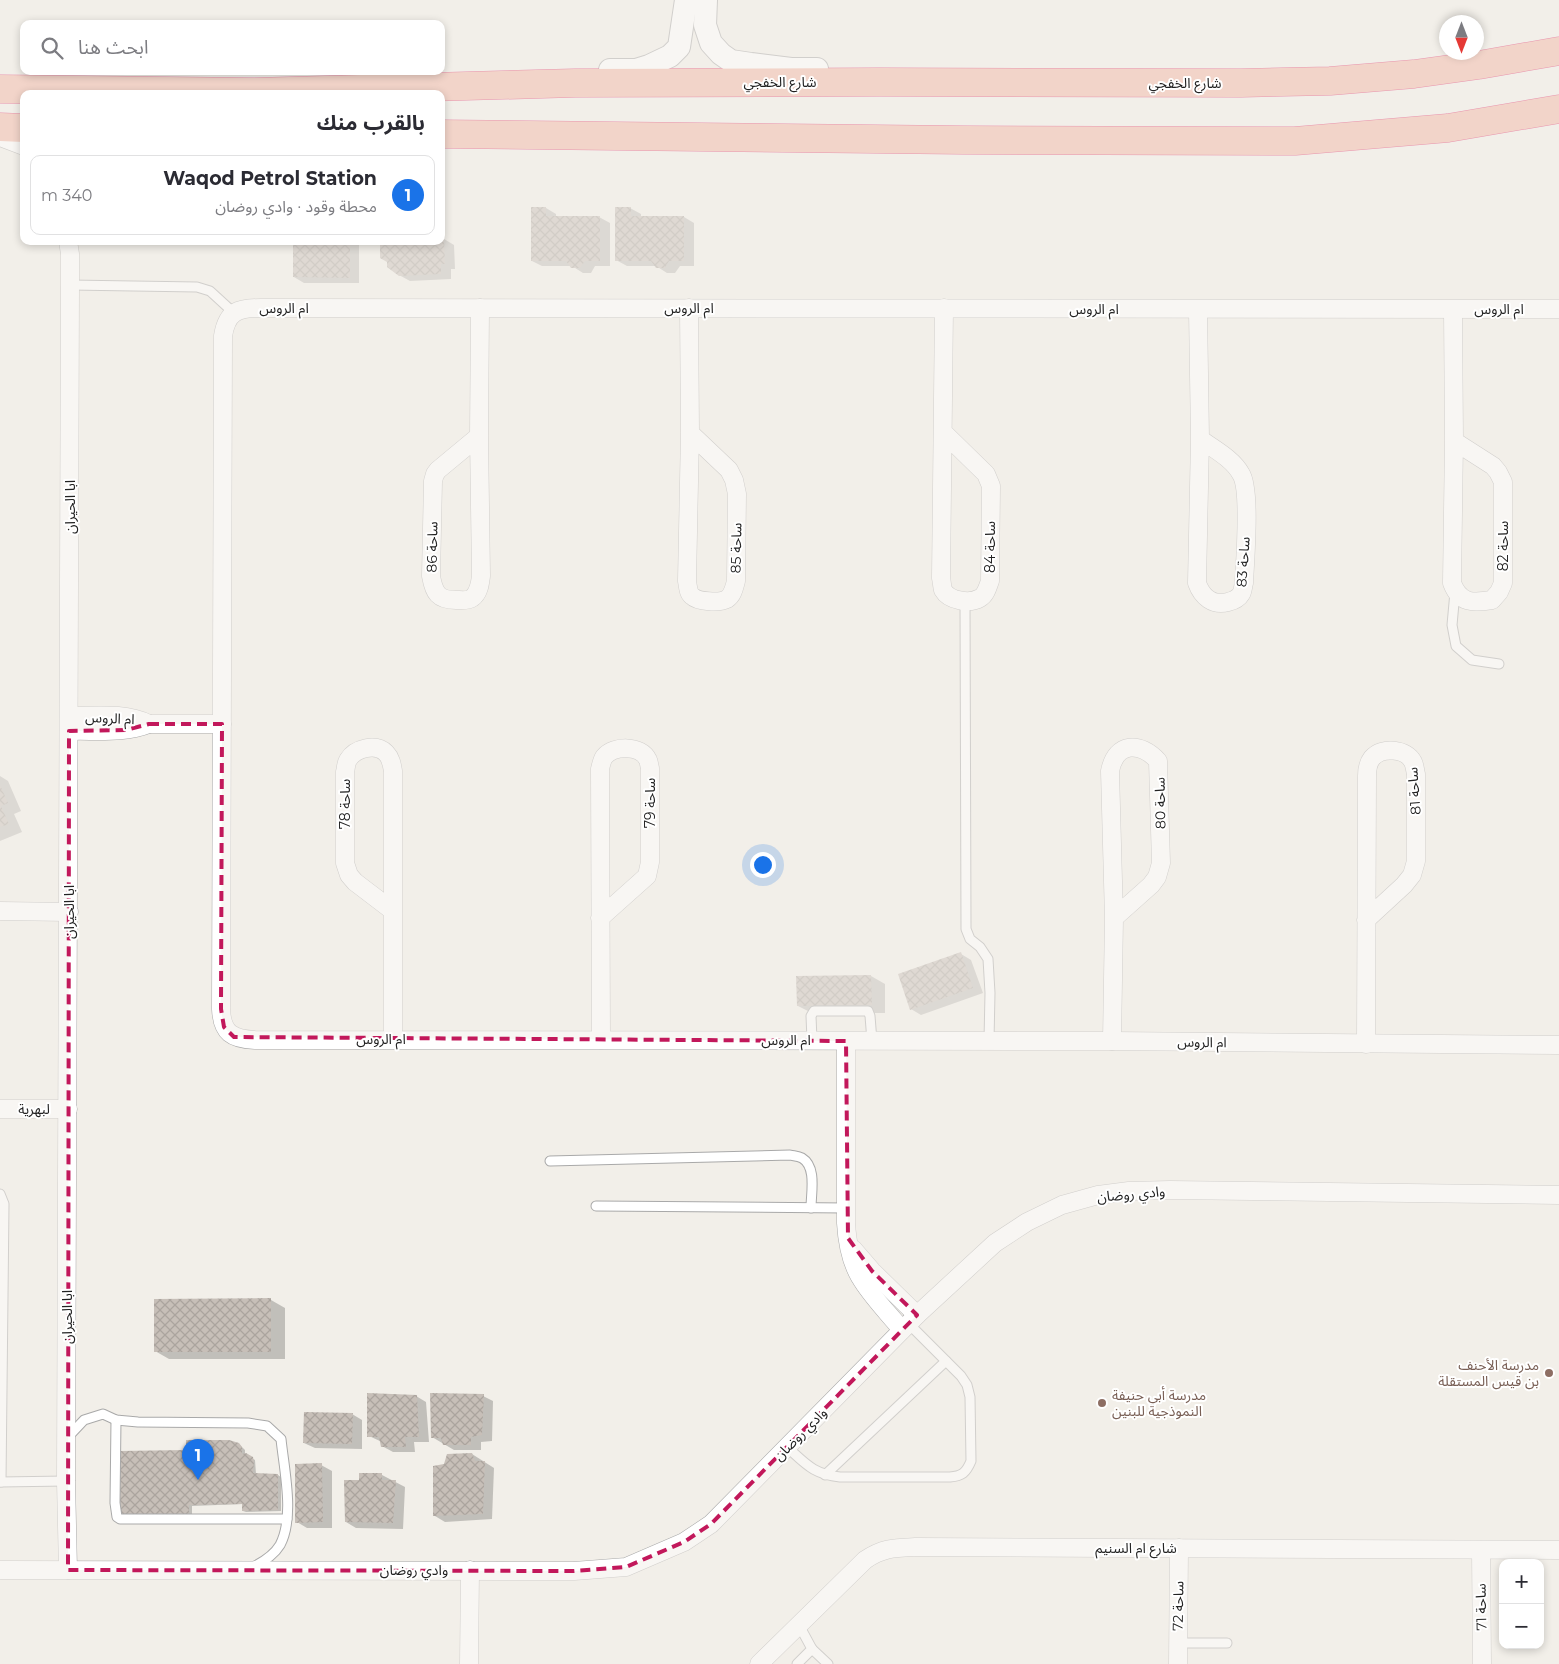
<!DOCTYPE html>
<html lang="ar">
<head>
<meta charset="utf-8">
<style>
  :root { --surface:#fff; --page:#f7f7f7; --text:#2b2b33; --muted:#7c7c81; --line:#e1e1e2; --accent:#1a73e8 }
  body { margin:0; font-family:Montserrat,"Noto Sans Arabic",sans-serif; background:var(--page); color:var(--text); direction:rtl }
  .controls { position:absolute; right:15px; bottom:15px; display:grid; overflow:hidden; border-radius:10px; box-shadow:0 2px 8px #0003 }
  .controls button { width:45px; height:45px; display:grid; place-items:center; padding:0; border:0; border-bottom:1px solid var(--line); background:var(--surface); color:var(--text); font:25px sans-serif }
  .compass { position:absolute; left:1439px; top:15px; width:45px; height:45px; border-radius:50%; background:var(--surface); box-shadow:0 2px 8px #0003; rotate:180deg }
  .you { position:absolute; left:762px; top:864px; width:18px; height:18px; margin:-12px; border:4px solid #fff; border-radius:50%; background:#1a73e8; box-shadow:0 0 0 8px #1a73e833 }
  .badge { display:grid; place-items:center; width:32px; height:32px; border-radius:50%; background:var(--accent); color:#fff; font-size:16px; font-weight:700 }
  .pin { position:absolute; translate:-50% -41px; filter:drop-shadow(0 1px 2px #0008) }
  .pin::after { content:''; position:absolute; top:26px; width:18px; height:15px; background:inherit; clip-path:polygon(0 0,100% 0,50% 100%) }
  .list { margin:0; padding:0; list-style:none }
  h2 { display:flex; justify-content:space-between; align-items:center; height:65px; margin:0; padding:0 20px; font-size:21px }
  h2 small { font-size:16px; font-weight:400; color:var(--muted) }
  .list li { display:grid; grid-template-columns:32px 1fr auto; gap:15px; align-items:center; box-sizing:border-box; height:80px; margin:0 10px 10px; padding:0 10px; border:1px solid var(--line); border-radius:10px }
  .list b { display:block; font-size:19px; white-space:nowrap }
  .list p { margin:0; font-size:16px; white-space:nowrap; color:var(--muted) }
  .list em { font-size:16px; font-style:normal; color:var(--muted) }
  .icon { flex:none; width:28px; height:28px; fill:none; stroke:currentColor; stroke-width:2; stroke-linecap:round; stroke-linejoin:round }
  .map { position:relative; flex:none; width:1559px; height:1664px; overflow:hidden; direction:ltr }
  .search { position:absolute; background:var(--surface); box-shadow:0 2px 8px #0003; left:20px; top:20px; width:425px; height:55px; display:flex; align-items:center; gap:12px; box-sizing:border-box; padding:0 18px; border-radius:10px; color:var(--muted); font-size:19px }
  .panel { position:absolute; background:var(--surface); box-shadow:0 2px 8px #0003; left:20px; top:90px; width:425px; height:155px; border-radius:10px; direction:rtl }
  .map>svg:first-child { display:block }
  .shadow { fill:#0003 }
  .building { fill:url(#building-cross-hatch) }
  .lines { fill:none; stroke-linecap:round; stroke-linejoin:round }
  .service-casing { stroke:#a9a9a9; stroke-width:11 }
  .minor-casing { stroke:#a9a9a9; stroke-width:19 }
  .tertiary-casing { stroke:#a9a9a9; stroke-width:24 }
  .trunk-casing { stroke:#dc2a67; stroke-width:29 }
  .service { stroke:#fff; stroke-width:9 }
  .minor { stroke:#fff; stroke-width:18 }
  .tertiary { stroke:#fff; stroke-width:22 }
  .trunk { stroke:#f2b4a3; stroke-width:28 }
  .marked { fill:none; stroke:#c2185b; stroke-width:4; stroke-dasharray:10 6; stroke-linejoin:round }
  .education-dot { fill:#8d6e63; stroke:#fff; stroke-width:2 }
  .labels { text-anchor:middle; stroke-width:4; stroke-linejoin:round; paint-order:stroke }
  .street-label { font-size:14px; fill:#222; stroke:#fff }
  .education-label { font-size:14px; fill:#785e54; stroke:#fff; text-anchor:end }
</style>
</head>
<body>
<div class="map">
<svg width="1559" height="1664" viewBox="0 0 1559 1664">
  <defs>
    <pattern id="building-cross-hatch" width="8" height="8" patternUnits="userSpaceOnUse" patternTransform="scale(1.25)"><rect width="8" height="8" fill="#c7bfb8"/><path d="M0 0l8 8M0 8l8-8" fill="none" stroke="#aba49e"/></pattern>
  </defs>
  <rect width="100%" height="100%" fill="#f2efe9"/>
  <g class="shadow">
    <polygon points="532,208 546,208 556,214 556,217 599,217 610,223 610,266 595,266 591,273 583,273 572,266 542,266 532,261"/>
    <polygon points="630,208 641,214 641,217 684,217 694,223 694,266 680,266 675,273 667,273 656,266 627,266 616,260"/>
    <polygon points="441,239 444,239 454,245 455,269 451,269 451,279 410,281 399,275 388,261 381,241 430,241 431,243 435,243 435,241 441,241"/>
    <polygon points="294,241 359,241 359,283 304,283 294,277"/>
    <polygon points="0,776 8,781 21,811 14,814 22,832 0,841"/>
    <polygon points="961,954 971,960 983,993 921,1015 911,1009"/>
    <polygon points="871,976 885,984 885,1013 812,1013 798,1006 797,977"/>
    <polygon points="155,1300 271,1300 285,1308 285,1359 169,1359 155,1351"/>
    <polygon points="416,1396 426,1402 429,1442 414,1442 415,1452 393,1452 382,1446 382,1442 369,1436"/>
    <polygon points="483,1396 493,1401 492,1441 481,1442 481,1450 454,1450 432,1437"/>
    <polygon points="352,1414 362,1420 362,1449 315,1448 304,1443"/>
    <polygon points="239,1444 245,1450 245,1454 255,1460 256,1474 278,1475 281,1477 281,1511 246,1512 243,1511 243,1504 192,1506 192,1515 122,1515 120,1514 187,1451"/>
    <polygon points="472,1454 494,1468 492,1519 445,1522 435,1516 445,1465"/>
    <polygon points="321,1465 332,1471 332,1528 307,1528 297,1522"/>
    <polygon points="361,1474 382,1475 405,1487 403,1529 356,1528 346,1522 360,1481"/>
  </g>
  <g class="building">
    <polygon points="531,207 546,207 546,216 600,216 600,261 585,261 580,268 571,268 566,261 531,261"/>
    <polygon points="615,207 631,207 631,216 684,216 684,261 669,261 665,268 656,268 651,261 615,261"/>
    <polygon points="441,238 444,238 445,264 441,264 441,274 399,276 387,267 387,262 380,258 380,241 434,242 441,241"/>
    <polygon points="293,241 350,241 350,278 293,277"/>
    <polygon points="0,785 8,803 1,806 9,824 0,827"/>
    <polygon points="961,952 973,988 910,1010 898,974"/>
    <polygon points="871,975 872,1005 797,1006 796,976"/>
    <polygon points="271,1298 271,1352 154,1352 154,1299"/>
    <polygon points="367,1393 417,1395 419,1437 405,1437 406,1447 381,1447 379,1437 367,1437"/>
    <polygon points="430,1393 484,1394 482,1435 471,1437 471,1445 443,1445 441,1438 431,1438"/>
    <polygon points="304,1412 353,1413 352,1444 303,1443"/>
    <polygon points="186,1440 229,1440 239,1443 242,1447 242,1454 246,1453 253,1457 254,1462 253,1473 278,1474 278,1510 242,1511 242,1504 189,1505 189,1514 118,1514 119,1451 186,1450"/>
    <polygon points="472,1453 475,1461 485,1461 483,1514 433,1516 433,1466 444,1464 447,1454"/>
    <polygon points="322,1463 323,1522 295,1523 295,1464"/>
    <polygon points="359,1473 382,1473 382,1480 396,1480 393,1523 345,1522 344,1480 359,1480"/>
  </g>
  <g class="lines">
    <g class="service-casing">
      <g id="service">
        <polyline points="70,285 197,287 210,291 234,313"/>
        <polyline points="1455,592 1452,625 1456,646 1472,660 1499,664"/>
        <polyline points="965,600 966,929 970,939 980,947 988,959 990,993 989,1041"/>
        <polyline points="812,1040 811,1016 814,1011 868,1011 870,1016 872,1041"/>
        <path d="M550,1161L790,1155C794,1156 798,1156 802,1158C817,1167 811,1193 811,1208"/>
        <polyline points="0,1194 4,1204 1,1482"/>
        <polyline points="596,1206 846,1208"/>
        <polyline points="116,1420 115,1503 117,1517 120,1519 287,1519"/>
        <path d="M67,1438L84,1420L103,1414L116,1420L138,1422L248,1423L267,1426L281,1439C284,1469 295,1517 280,1545C274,1555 263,1562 253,1567"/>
        <path d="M787,1447C806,1464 813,1474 840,1477H950C962,1476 966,1473 971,1461L970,1397L967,1385L961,1376L909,1324"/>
        <polyline points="825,1475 946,1361"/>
        <polyline points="0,1482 66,1481"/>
        <polyline points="1178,1643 1227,1643"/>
        <polyline points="812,1649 828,1664"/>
        <polyline points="797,1664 812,1649 799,1625"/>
      </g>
    </g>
    <g class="minor-casing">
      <g id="minor">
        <polyline points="0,137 24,146"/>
        <path d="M689,308L690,433L687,581C688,586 688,593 692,596C698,602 720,603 727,599C733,595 734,588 736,581L737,494L734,480L729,470L690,433"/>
        <path d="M1559,309L261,308C238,308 227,311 223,336L221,1009C222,1033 232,1039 255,1040L1112,1041L1559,1045"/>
        <path d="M1198,310L1200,439L1197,583C1202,597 1213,606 1228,602C1232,601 1238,599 1241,594C1243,591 1243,586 1244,583C1245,561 1251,490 1241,474C1233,459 1214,449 1200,439"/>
        <path d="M1453,310L1454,441L1452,583C1460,604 1473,603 1492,600L1499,592L1503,583V482L1498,472L1493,466L1454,441"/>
        <path d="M944,433L986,474L991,486L990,581C988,586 986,595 980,598C970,604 949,601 943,590C942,587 942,582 941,578L944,308"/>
        <path d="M479,436L438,470L435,474L433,481L431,576C434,593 438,600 456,600C461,600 468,601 472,598C479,593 480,584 481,576L479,436L480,308"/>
        <path d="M69,716C95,716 126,712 149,724"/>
        <path d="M69,731C95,730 124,734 149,724H222"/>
        <polyline points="0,911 69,912"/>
        <path d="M600,918L647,876L650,862V768C649,765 649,762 648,760C641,745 614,745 604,757C602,760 601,765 600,769L601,1040"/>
        <path d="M393,1039V771C392,765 391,758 386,753C376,743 355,748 348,760C346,763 346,768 345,772V863L349,875L355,882L393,911"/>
        <path d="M846,1041V1223C847,1240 851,1262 860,1277C870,1295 889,1314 902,1330"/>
        <path d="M1112,1041L1114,918L1110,771C1116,741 1141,742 1158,761L1161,863L1157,877L1151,885L1114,918"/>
        <path d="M1366,1044L1367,776C1367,770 1368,763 1372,758C1382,746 1407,749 1413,762C1415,766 1415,771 1416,774V861L1412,875L1404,885L1366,920"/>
        <polyline points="0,1109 68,1109"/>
        <polyline points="853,1249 872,1271 917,1315"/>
        <polyline points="1481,1550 1482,1664"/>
        <polyline points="0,1570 574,1571 626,1567 684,1542 711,1524 917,1315 995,1243 1027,1222 1062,1205 1098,1195 1129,1191 1170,1190 1559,1195"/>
        <polyline points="68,1570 66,1481 70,285 70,254 68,241"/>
        <polyline points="469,1664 470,1570"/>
        <path d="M759,1664L865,1560C883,1548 894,1548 915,1547L1559,1550"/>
        <polyline points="1178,1664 1179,1548"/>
      </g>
    </g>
    <g class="tertiary-casing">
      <g id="tertiary">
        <polyline points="706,0 705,25 711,43 721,54 731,61 751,64 791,69 817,69"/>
        <polyline points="610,70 636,70 649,66 670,56 679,47 686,0"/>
      </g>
    </g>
    <g class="trunk-casing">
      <g id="trunk">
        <polyline points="0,89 254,92 575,83 879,82 1241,83 1330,81 1414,74 1479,65 1559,51"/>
        <polyline points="0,127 24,128"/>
        <polyline points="441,134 963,140 1295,141 1448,128 1559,109"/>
      </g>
    </g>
    <use href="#service" class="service"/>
    <use href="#minor" class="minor"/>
    <use href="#tertiary" class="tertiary"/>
    <use href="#trunk" class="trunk"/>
  </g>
  <path d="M0 0H1559V1664H0ZM149,724H222L221,1009L224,1027L234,1037L846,1041L848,1238L872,1271L917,1315L711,1524L684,1542L626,1567L574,1571L68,1570L69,731L126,730Z" fill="#f2efe9" fill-opacity=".55" fill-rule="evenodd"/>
  <path class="marked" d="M149,724H222L221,1009L224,1027L234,1037L846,1041L848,1238L872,1271L917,1315L711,1524L684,1542L626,1567L574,1571L68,1570L69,731L126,730Z"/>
  <g class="education-dot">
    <circle cx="1549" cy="1373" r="5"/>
    <circle cx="1102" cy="1403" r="5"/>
  </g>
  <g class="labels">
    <g class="street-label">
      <text x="780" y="87">شارع الخفجي</text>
      <text x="1185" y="88">شارع الخفجي</text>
      <text x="284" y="313">ام الروس</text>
      <text x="689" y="313">ام الروس</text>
      <text x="1094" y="314">ام الروس</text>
      <text x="1499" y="314">ام الروس</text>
      <text transform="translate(70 507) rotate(-90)" y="5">ابا الحيران</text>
      <text transform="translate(1503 546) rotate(-90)" y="5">ساحة 82</text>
      <text transform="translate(432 547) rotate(-89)" y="5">ساحة 86</text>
      <text transform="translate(990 547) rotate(-90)" y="5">ساحة 84</text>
      <text transform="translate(736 548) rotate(-89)" y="5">ساحة 85</text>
      <text transform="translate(1243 562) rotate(-86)" y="5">ساحة 83</text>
      <text transform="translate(110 718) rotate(3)" y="5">ام الروس</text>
      <text transform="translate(1414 791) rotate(-94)" y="5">ساحة 81</text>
      <text transform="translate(650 803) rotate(-90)" y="5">ساحة 79</text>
      <text transform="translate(1160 803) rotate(-91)" y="5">ساحة 80</text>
      <text transform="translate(345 804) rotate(-90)" y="5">ساحة 78</text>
      <text transform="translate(69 912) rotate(-90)" y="5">ابا الحيران</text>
      <text x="381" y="1044">ام الروس</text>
      <text x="786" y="1045">ام الروس</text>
      <text transform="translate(1202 1042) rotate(1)" y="5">ام الروس</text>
      <text x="34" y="1114">لبهرية</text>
      <text transform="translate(1131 1194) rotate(-5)" y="5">وادي روضان</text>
      <text transform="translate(67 1317) rotate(-90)" y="5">ابا الحيران</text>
      <text transform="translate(800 1434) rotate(-45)" y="5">وادي روضان</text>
      <text x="1136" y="1553">شارع ام السنيم</text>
      <text x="414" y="1575">وادي روضان</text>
      <text transform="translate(1178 1606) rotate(-89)" y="5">ساحة 72</text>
      <text transform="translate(1481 1607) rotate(-91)" y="5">ساحة 71</text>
    </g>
    <g class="education-label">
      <text x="1539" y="1370">مدرسة الأحنف<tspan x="1539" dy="16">بن قيس المستقلة</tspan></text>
      <text x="1112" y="1400" text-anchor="start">مدرسة أبي حنيفة<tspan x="1112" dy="16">النموذجية للبنين</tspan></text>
    </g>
  </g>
</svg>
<div class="controls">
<button>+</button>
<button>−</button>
</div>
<svg class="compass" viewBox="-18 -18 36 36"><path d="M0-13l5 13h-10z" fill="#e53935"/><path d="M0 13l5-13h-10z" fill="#7c7c81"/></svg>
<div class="you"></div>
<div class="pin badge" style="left:198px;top:1480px">1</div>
<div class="search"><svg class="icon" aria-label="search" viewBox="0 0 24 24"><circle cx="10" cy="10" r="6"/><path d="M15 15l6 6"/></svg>ابحث هنا</div>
<section class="panel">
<h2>بالقرب منك<small></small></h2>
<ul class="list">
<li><span class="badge">1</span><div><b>Waqod Petrol Station</b><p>محطة وقود · وادي روضان</p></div><em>340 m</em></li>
</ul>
</section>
</div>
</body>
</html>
